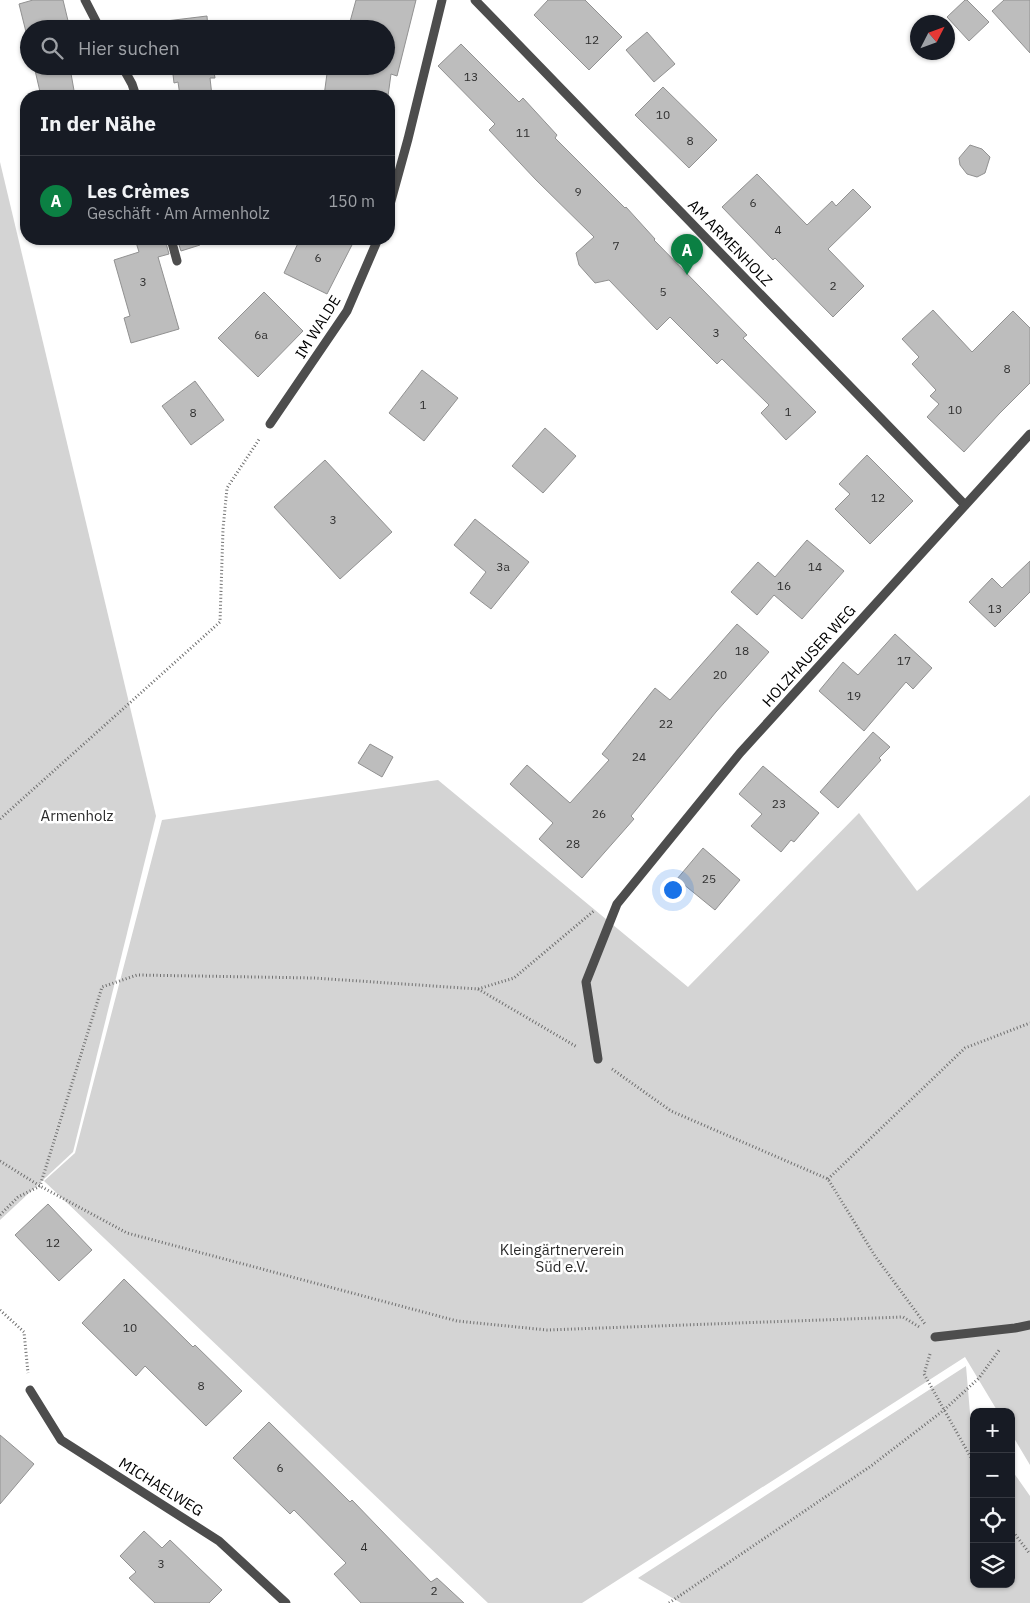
<!DOCTYPE html>
<html lang="de">
<head>
<meta charset="utf-8">
<style>
  :root { --surface:#171b24; --page:#20242c; --text:#f1f3f6; --muted:#9ea1a6; --line:#363941; --accent:#0b8043 }
  body { margin:0; font-family:"IBM Plex Sans",sans-serif; background:var(--page); color:var(--text) }
  .controls { position:absolute; right:15px; bottom:15px; display:grid; overflow:hidden; border-radius:10px; box-shadow:0 1px 4px #0004 }
  .controls button { width:45px; height:45px; display:grid; place-items:center; padding:0; border:0; border-bottom:1px solid var(--line); background:var(--surface); color:var(--text); font:25px sans-serif }
  .compass { position:absolute; left:910px; top:15px; width:45px; height:45px; border-radius:50%; background:var(--surface); box-shadow:0 1px 4px #0004; rotate:48deg }
  .you { position:absolute; left:672px; top:889px; width:18px; height:18px; margin:-12px; border:4px solid #fff; border-radius:50%; background:#1a73e8; box-shadow:0 0 0 8px #1a73e833 }
  .badge { display:grid; place-items:center; width:32px; height:32px; border-radius:50%; background:var(--accent); color:#fff; font-size:16px; font-weight:700 }
  .pin { position:absolute; translate:-50% -41px; filter:drop-shadow(0 1px 2px #0008) }
  .pin::after { content:''; position:absolute; top:26px; width:18px; height:15px; background:inherit; clip-path:polygon(0 0,100% 0,50% 100%) }
  .list { margin:0; padding:0; list-style:none }
  h2 { display:flex; justify-content:space-between; align-items:center; height:65px; margin:0; padding:0 20px; font-size:21px }
  h2 small { font-size:16px; font-weight:400; color:var(--muted) }
  .list li { display:grid; grid-template-columns:32px 1fr auto; gap:15px; align-items:center; box-sizing:border-box; height:90px; padding:0 20px; border-top:1px solid var(--line) }
  .list b { display:block; font-size:19px; white-space:nowrap }
  .list p { margin:0; font-size:16px; white-space:nowrap; color:var(--muted) }
  .list em { font-size:16px; font-style:normal; color:var(--muted) }
  .icon { flex:none; width:28px; height:28px; fill:none; stroke:currentColor; stroke-width:2; stroke-linecap:round; stroke-linejoin:round }
  .map { position:relative; flex:none; width:1030px; height:1603px; overflow:hidden }
  .search { position:absolute; background:var(--surface); box-shadow:0 1px 4px #0004; left:20px; top:20px; width:375px; height:55px; display:flex; align-items:center; gap:12px; box-sizing:border-box; padding:0 18px; border-radius:28px; color:var(--muted); font-size:19px }
  .panel { position:absolute; background:var(--surface); box-shadow:0 1px 4px #0004; left:20px; top:90px; width:375px; height:155px; border-radius:20px }
  .map>svg:first-child { display:block }
  .green { fill:#d4d4d4 }
  .building { fill:#bdbdbd; stroke:#919191 }
  .lines { fill:none; stroke-linecap:round; stroke-linejoin:round }
  .path { stroke:#6f6f6f; stroke-width:3; stroke-dasharray:1 2.5; stroke-linecap:butt }
  .minor { stroke:#4d4d4d; stroke-width:9 }
  .labels { text-anchor:middle; stroke-width:5; stroke-linejoin:round; paint-order:stroke }
  .number-label { font-size:12px; fill:#2f2f2f }
  .street-label { font-size:15px; fill:#000; stroke:#fff }
  .park-label { font-size:15px; fill:#2b2b2b; stroke:#fff }
</style>
</head>
<body>
<div class="map">
<svg width="1030" height="1603" viewBox="0 0 1030 1603">
  <rect width="100%" height="100%" fill="#fff"/>
  <g class="green">
    <polygon points="0,162 156,816 73,1152 0,1220"/>
    <polygon points="438,780 688,987 859,813 917,891 1030,795 1030,1465 1011,1433 1011,1412 998,1412 965,1357 582,1603 488,1603 44,1181 75,1153 162,820"/>
    <polygon points="966,1366 971,1425 974,1427 974,1584 1011,1584 1011,1469 1030,1496 1030,1603 681,1603 638,1578"/>
  </g>
  <g class="building">
    <polygon points="33,0 63,0 70,29 29,29 29,44 19,4"/>
    <polygon points="356,0 416,0 397,76 391,74 388,96 324,96 328,66 386,66 386,29 348,29"/>
    <polygon points="548,0 585,0 622,37 589,70 534,15"/>
    <polygon points="965,0 967,0 989,22 969,41 947,17"/>
    <polygon points="1004,0 1030,0 1030,53 992,11"/>
    <polygon points="207,16 208,29 167,29 166,21"/>
    <polygon points="647,32 675,64 654,82 626,50"/>
    <polygon points="461,44 519,102 523,98 557,135 555,138 625,208 626,207 655,239 654,240 747,335 743,338 816,412 786,440 761,413 769,405 722,359 717,364 670,317 657,330 609,280 595,283 579,265 576,253 594,237 536,180 489,130 495,124 438,66"/>
    <polygon points="34,66 76,66 70,68 75,96 41,96"/>
    <polygon points="172,66 213,66 215,78 210,78 212,96 180,96 178,82 174,83"/>
    <polygon points="663,87 717,140 689,168 635,115"/>
    <polygon points="970,145 982,149 990,157 985,173 977,177 967,174 960,165 959,158"/>
    <polygon points="757,174 807,225 832,201 836,206 853,189 871,207 828,249 864,286 833,317 775,258 773,260 722,207"/>
    <polygon points="135,239 165,239 169,254 158,257 179,329 131,343 124,318 130,316 114,260 139,252"/>
    <polygon points="177,239 199,239 200,245 181,251"/>
    <polygon points="300,239 355,239 327,294 284,273"/>
    <polygon points="264,292 303,331 258,377 218,338"/>
    <polygon points="933,310 972,352 1013,311 1030,328 1030,383 999,414 964,452 927,417 939,404 930,396 936,390 912,364 919,357 902,339"/>
    <polygon points="422,370 458,398 424,441 389,413"/>
    <polygon points="195,381 224,420 191,445 162,406"/>
    <polygon points="545,428 576,456 543,493 512,466"/>
    <polygon points="867,455 913,501 870,544 835,509 850,494 839,484"/>
    <polygon points="325,460 392,532 340,579 274,507"/>
    <polygon points="475,519 529,562 491,609 470,593 486,572 454,545"/>
    <polygon points="807,540 844,571 802,619 774,595 757,615 731,592 758,562 775,577"/>
    <polygon points="1030,561 1030,592 995,627 969,602 992,578 1002,588"/>
    <polygon points="737,624 769,652 716,712 631,816 634,819 582,878 539,839 553,823 510,784 527,765 570,803 609,760 602,754 655,688 670,700"/>
    <polygon points="895,634 932,668 913,689 906,682 864,731 819,691 843,662 858,675"/>
    <polygon points="873,732 890,747 879,758 881,760 838,808 820,792"/>
    <polygon points="370,744 393,757 382,777 358,763"/>
    <polygon points="763,766 819,813 794,842 791,840 781,852 751,826 762,814 739,794"/>
    <polygon points="703,848 740,880 715,910 677,879"/>
    <polygon points="48,1204 92,1250 59,1281 15,1235"/>
    <polygon points="124,1279 193,1347 195,1345 242,1391 206,1426 145,1366 136,1376 82,1323"/>
    <polygon points="269,1422 350,1502 352,1500 431,1582 437,1578 464,1603 361,1603 334,1574 346,1563 294,1510 290,1514 233,1458"/>
    <polygon points="0,1435 34,1464 0,1504"/>
    <polygon points="144,1531 162,1548 170,1540 222,1590 209,1603 155,1603 129,1578 136,1572 120,1556"/>
  </g>
  <g class="lines">
    <g class="path">
      <polyline points="0,819 220,622 223,529 227,488 260,438"/>
      <polyline points="478,989 577,1047"/>
      <polyline points="612,1069 671,1111 828,1179 875,1256 925,1324"/>
      <polyline points="0,1161 40,1186 127,1233 457,1321 547,1330 903,1317 921,1328"/>
      <polyline points="828,1179 965,1048 1030,1023"/>
      <polyline points="0,1215 18,1197 40,1186 102,987 137,975 314,978 478,989 514,978 595,910"/>
      <polyline points="0,1310 24,1332 28,1373"/>
      <polyline points="930,1354 924,1374 974,1463"/>
      <polyline points="1011,1529 1030,1554"/>
      <polyline points="669,1603 871,1466 944,1410 979,1378 1000,1349"/>
    </g>
    <g class="minor">
      <polyline points="85,0 100,29"/>
      <polyline points="475,0 965,505"/>
      <polyline points="122,66 132,84 136,96"/>
      <polyline points="389,208 408,139 442,0"/>
      <polyline points="171,239 177,261"/>
      <polyline points="270,424 347,311 378,239"/>
      <polyline points="598,1059 586,982 617,904 740,753 1030,434"/>
      <polyline points="935,1337 1015,1328 1030,1325"/>
      <polyline points="30,1390 61,1440 219,1541 286,1603"/>
    </g>
  </g>
  <g class="labels">
    <g class="number-label">
      <text x="592" y="44">12</text>
      <text x="471" y="81">13</text>
      <text x="663" y="119">10</text>
      <text x="523" y="137">11</text>
      <text x="690" y="145">8</text>
      <text x="578" y="196">9</text>
      <text x="753" y="207">6</text>
      <text x="778" y="234">4</text>
      <text x="616" y="250">7</text>
      <text x="318" y="262">6</text>
      <text x="143" y="286">3</text>
      <text x="833" y="290">2</text>
      <text x="663" y="296">5</text>
      <text x="716" y="337">3</text>
      <text x="261" y="339">6a</text>
      <text x="1007" y="373">8</text>
      <text x="423" y="409">1</text>
      <text x="955" y="414">10</text>
      <text x="788" y="416">1</text>
      <text x="193" y="417">8</text>
      <text x="878" y="502">12</text>
      <text x="333" y="524">3</text>
      <text x="503" y="571">3a</text>
      <text x="815" y="571">14</text>
      <text x="784" y="590">16</text>
      <text x="995" y="613">13</text>
      <text x="742" y="655">18</text>
      <text x="904" y="665">17</text>
      <text x="720" y="679">20</text>
      <text x="854" y="700">19</text>
      <text x="666" y="728">22</text>
      <text x="639" y="761">24</text>
      <text x="779" y="808">23</text>
      <text x="599" y="818">26</text>
      <text x="573" y="848">28</text>
      <text x="709" y="883">25</text>
      <text x="53" y="1247">12</text>
      <text x="130" y="1332">10</text>
      <text x="201" y="1390">8</text>
      <text x="280" y="1472">6</text>
      <text x="364" y="1551">4</text>
      <text x="161" y="1568">3</text>
      <text x="434" y="1595">2</text>
    </g>
    <g class="street-label">
      <text transform="translate(730 243) rotate(46)" y="5">AM ARMENHOLZ</text>
      <text transform="translate(318 327) rotate(-58)" y="5">IM WALDE</text>
      <text transform="translate(809 656) rotate(-48)" y="5">HOLZHAUSER WEG</text>
      <text transform="translate(161 1487) rotate(32)" y="5">MICHAELWEG</text>
    </g>
    <g class="park-label">
      <text x="77" y="821">Armenholz</text>
      <text x="562" y="1255">Kleingärtnerverein<tspan x="562" dy="17">Süd e.V.</tspan></text>
    </g>
  </g>
</svg>
<div class="controls">
<button>+</button>
<button>−</button>
<button><svg class="icon" aria-label="locate" viewBox="0 0 24 24"><circle cx="12" cy="12" r="6"/><path d="M12 2v4M12 18v4M2 12h4M18 12h4"/></svg></button>
<button><svg class="icon" aria-label="layers" viewBox="0 0 24 24"><path d="M12 4l9 5-9 5-9-5zM3 14l9 5 9-5"/></svg></button>
</div>
<svg class="compass" viewBox="-18 -18 36 36"><path d="M0-13l5 13h-10z" fill="#e53935"/><path d="M0 13l5-13h-10z" fill="#9ea1a6"/></svg>
<div class="you"></div>
<div class="pin badge" style="left:687px;top:275px">A</div>
<div class="search"><svg class="icon" aria-label="search" viewBox="0 0 24 24"><circle cx="10" cy="10" r="6"/><path d="M15 15l6 6"/></svg>Hier suchen</div>
<section class="panel">
<h2>In der Nähe<small></small></h2>
<ul class="list">
<li><span class="badge">A</span><div><b>Les Crèmes</b><p>Geschäft · Am Armenholz</p></div><em>150 m</em></li>
</ul>
</section>
</div>
</body>
</html>
